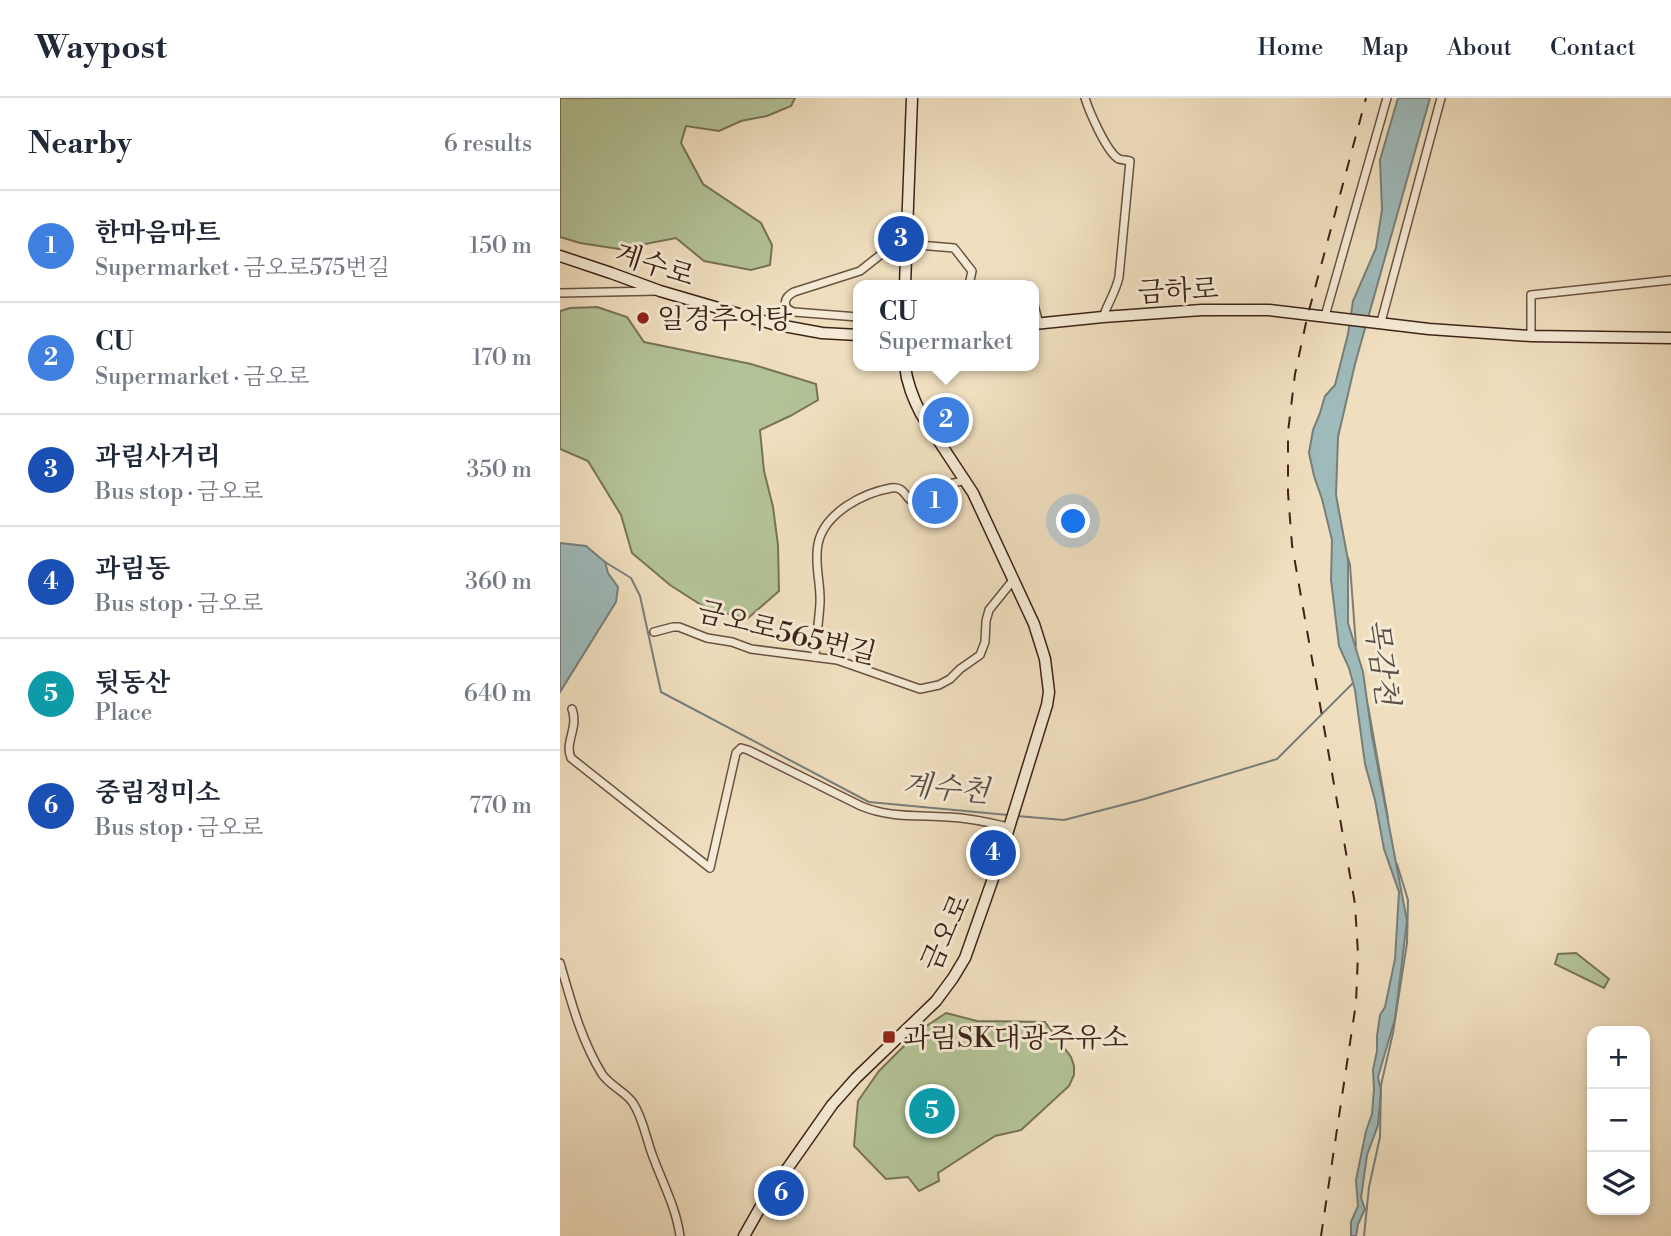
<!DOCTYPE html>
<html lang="en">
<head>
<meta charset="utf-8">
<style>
  :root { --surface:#fff; --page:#f2f2f3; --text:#1f2937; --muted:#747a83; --line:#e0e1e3; --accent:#2563eb }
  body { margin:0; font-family:"Libre Bodoni","Noto Serif KR",serif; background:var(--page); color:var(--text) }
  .controls { position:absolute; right:21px; bottom:21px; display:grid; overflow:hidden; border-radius:14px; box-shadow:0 4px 10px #0003 }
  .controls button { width:63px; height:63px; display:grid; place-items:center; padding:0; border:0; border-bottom:2px solid var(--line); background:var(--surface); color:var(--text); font:35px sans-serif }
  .you { position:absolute; left:514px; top:424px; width:24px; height:24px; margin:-18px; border:5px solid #fff; border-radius:50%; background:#1a73e8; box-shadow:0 0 0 10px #1a73e833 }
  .badge { display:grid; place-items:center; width:46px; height:46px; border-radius:50%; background:var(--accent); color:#fff; font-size:23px; font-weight:700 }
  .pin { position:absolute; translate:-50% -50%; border:4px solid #fff; box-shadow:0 2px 7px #0006 }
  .popup { position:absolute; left:293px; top:182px; width:186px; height:91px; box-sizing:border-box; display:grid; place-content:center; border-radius:14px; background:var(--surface); filter:drop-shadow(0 2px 5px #0005); font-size:23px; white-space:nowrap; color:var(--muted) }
  .popup b { font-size:26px; color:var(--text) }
  .popup::after { content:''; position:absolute; left:50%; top:100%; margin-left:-14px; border:14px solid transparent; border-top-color:var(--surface) }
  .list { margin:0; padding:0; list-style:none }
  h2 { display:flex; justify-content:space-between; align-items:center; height:91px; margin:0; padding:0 28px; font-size:30px }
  h2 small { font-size:23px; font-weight:400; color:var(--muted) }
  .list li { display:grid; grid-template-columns:46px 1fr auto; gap:21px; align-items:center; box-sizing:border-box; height:112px; padding:0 28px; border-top:2px solid var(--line) }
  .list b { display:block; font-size:26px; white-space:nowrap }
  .list p { margin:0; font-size:23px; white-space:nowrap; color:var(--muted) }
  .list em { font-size:23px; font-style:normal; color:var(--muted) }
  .icon { flex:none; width:38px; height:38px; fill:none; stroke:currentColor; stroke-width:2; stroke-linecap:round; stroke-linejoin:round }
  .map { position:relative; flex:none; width:1111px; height:1138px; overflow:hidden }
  header { display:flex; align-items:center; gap:42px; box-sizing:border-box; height:98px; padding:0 35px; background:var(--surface); border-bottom:2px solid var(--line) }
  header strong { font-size:33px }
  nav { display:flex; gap:38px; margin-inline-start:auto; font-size:24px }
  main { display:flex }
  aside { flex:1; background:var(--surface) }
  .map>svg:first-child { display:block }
  .green { fill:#b3c397; stroke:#787358; stroke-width:2 }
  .water { fill:#9ebabb; stroke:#787e7a; stroke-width:2 }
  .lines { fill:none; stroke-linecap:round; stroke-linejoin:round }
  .stream { stroke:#787e7a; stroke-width:2 }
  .minor-casing { stroke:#6a5242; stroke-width:10 }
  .secondary-casing { stroke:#3e2318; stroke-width:13 }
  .minor { stroke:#f5ead5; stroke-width:7 }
  .secondary { stroke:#f5ead5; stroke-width:10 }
  .rail { stroke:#3e2318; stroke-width:2; stroke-dasharray:12 12; stroke-linecap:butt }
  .poi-dot { fill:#8f2418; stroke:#f5ead5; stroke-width:2.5 }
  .labels { text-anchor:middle; stroke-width:6; stroke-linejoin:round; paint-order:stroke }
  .street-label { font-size:28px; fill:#3e2318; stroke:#f5ead5 }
  .poi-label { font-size:28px; fill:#3e2318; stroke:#f5ead5; text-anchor:start }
  .water-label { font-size:30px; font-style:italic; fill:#5b5049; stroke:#f5ead5 }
</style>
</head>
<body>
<header>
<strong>Waypost</strong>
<nav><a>Home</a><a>Map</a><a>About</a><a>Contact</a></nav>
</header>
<main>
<aside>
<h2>Nearby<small>6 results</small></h2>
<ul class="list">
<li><span class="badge" style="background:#3f7fe0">1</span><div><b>한마음마트</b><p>Supermarket · 금오로575번길</p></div><em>150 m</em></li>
<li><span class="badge" style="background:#3f7fe0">2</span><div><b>CU</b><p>Supermarket · 금오로</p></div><em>170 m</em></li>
<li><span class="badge" style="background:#1a4fb4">3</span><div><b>과림사거리</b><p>Bus stop · 금오로</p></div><em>350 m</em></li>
<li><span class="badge" style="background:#1a4fb4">4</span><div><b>과림동</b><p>Bus stop · 금오로</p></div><em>360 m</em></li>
<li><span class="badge" style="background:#0f9aa8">5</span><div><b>뒷동산</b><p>Place</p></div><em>640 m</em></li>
<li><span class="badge" style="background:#1a4fb4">6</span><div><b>중림정미소</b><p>Bus stop · 금오로</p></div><em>770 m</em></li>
</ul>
</aside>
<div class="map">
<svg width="1111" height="1138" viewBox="0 0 1111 1138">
  <rect width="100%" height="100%" fill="#f0dfbf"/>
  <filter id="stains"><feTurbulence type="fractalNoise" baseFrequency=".00286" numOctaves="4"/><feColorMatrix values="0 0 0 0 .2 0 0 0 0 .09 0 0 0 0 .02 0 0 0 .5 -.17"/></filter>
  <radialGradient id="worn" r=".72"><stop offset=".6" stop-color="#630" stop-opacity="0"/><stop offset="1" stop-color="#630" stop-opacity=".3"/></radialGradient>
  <g class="green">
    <polygon points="0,0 235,0 231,8 207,18 181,23 159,33 126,28 121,45 143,86 201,125 212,147 210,167 191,172 144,163 116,140 59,151 20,145 0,139"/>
    <polygon points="37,209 67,219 84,244 191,266 256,286 258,302 230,318 200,332 204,373 213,409 218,447 219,493 187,521 146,510 110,487 72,455 61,417 28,363 0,351 0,213 10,210"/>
    <polygon points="1016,855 1049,881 1044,890 995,866 998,856"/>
    <polygon points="386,915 417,923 485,924 511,959 514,968 514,977 509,988 461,1032 435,1038 378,1075 379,1083 359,1093 348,1079 326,1081 294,1048 298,1003 319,973 359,933"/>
  </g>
  <g class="water">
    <polygon points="838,0 870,0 795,266 778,339 776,397 788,462 788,525 803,574 812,638 847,823 835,921 818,979 821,993 818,1027 807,1057 801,1100 805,1111 798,1126 796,1138 791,1138 791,1124 798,1108 796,1082 806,1033 812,1016 814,991 813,972 817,953 817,938 820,917 825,909 835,861 839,794 824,751 815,702 805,666 795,592 789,570 779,548 771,482 772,442 762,401 754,378 749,355 753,332 760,315 765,298 775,287 788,236 793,203 816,150 822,112 820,62"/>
    <polygon points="0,445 26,448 45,464 48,475 58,489 56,504 0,594"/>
  </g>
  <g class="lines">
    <g class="stream">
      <polyline points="788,460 790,467 796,548"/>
      <polyline points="45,464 71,480 80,498 101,594 309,704 448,717"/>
      <polyline points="808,608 828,720"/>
      <polyline points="457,718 504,722 581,702 717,661 793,585"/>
      <polyline points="804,1138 809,1089 820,1039 821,987 833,935 847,845 848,802 837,766"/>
    </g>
    <g class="minor-casing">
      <g id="minor">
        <path d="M525,0C529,13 547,55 559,61C562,62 566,62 570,63L559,179C556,193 548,205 543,219"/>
        <polyline points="448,187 467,187"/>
        <polyline points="0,195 97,193"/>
        <polyline points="474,207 479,226"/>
        <polyline points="765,218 827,0"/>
        <path d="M298,219L234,214C221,210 224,199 234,194L300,173L324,154L346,146L394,150L412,173L409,187"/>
        <polyline points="821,224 881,0"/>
        <polyline points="971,238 971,197 1111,182"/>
        <polyline points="94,534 113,529 119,529 147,540 172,544 191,551 277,562 360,591 379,587 390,581 400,571 420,557 425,544 426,523 429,512 454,481"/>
        <path d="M255,559C256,541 259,523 260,505C261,485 254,466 258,446C264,415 303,395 331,390C347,387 345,406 357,403C363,401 369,395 375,391C384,386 396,385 406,382"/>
        <path d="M12,611C19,630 4,644 11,660L150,770L176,655L181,650L188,652L301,708C329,720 359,717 388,719C409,720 428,724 448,729"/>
        <path d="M0,865C11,903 21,942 42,976C50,988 66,994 73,1005C83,1020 86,1040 92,1056C102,1084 116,1109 120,1138"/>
      </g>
    </g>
    <g class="secondary-casing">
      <g id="secondary">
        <polyline points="0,158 51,175 100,193 213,226 262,235 298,237"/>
        <polyline points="345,187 352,0"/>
        <polyline points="474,226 543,219 642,212 709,212 869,231 971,238 1111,240"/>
        <path d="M184,1138L201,1108L272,1007L296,980L376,903L393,880L405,860L435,775L487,607L489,594L485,561L474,526L413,395L361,316C353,300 347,286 345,268"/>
      </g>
    </g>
    <use href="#minor" class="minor"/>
    <use href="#secondary" class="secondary"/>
    <polyline class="rail" points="761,1138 796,905 798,856 795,806 732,447 728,395 728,334 735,276 747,220 806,0"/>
  </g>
  <g class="poi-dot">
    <circle cx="83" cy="220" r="7"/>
    <rect x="322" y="932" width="14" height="14" rx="3.5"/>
  </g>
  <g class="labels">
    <g class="street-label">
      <text transform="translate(95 166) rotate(18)" y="10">계수로</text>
      <text transform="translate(618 192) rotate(-3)" y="10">금하로</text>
      <text transform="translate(227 534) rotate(14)" y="10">금오로565번길</text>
      <text transform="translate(385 834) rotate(-66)" y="10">금오로</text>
    </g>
    <g class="poi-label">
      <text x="97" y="230">일경추어탕</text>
      <text x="343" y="949">과림SK대광주유소</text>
    </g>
    <g class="water-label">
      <text transform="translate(822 564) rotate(82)" y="10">목감천</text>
      <text transform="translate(386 690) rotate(5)" y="10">계수천</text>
    </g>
  </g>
  <rect width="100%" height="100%" filter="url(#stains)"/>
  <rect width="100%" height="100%" fill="url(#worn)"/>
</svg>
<div class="controls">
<button>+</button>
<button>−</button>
<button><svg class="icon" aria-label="layers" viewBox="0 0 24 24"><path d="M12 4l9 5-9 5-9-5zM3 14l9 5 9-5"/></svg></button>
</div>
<div class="you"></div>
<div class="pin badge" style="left:375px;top:403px;background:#3f7fe0">1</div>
<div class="pin badge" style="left:386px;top:322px;background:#3f7fe0">2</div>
<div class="popup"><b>CU</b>Supermarket</div>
<div class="pin badge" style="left:341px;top:141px;background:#1a4fb4">3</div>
<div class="pin badge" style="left:433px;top:755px;background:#1a4fb4">4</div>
<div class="pin badge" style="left:372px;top:1013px;background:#0f9aa8">5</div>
<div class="pin badge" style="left:221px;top:1095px;background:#1a4fb4">6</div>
</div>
</main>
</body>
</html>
